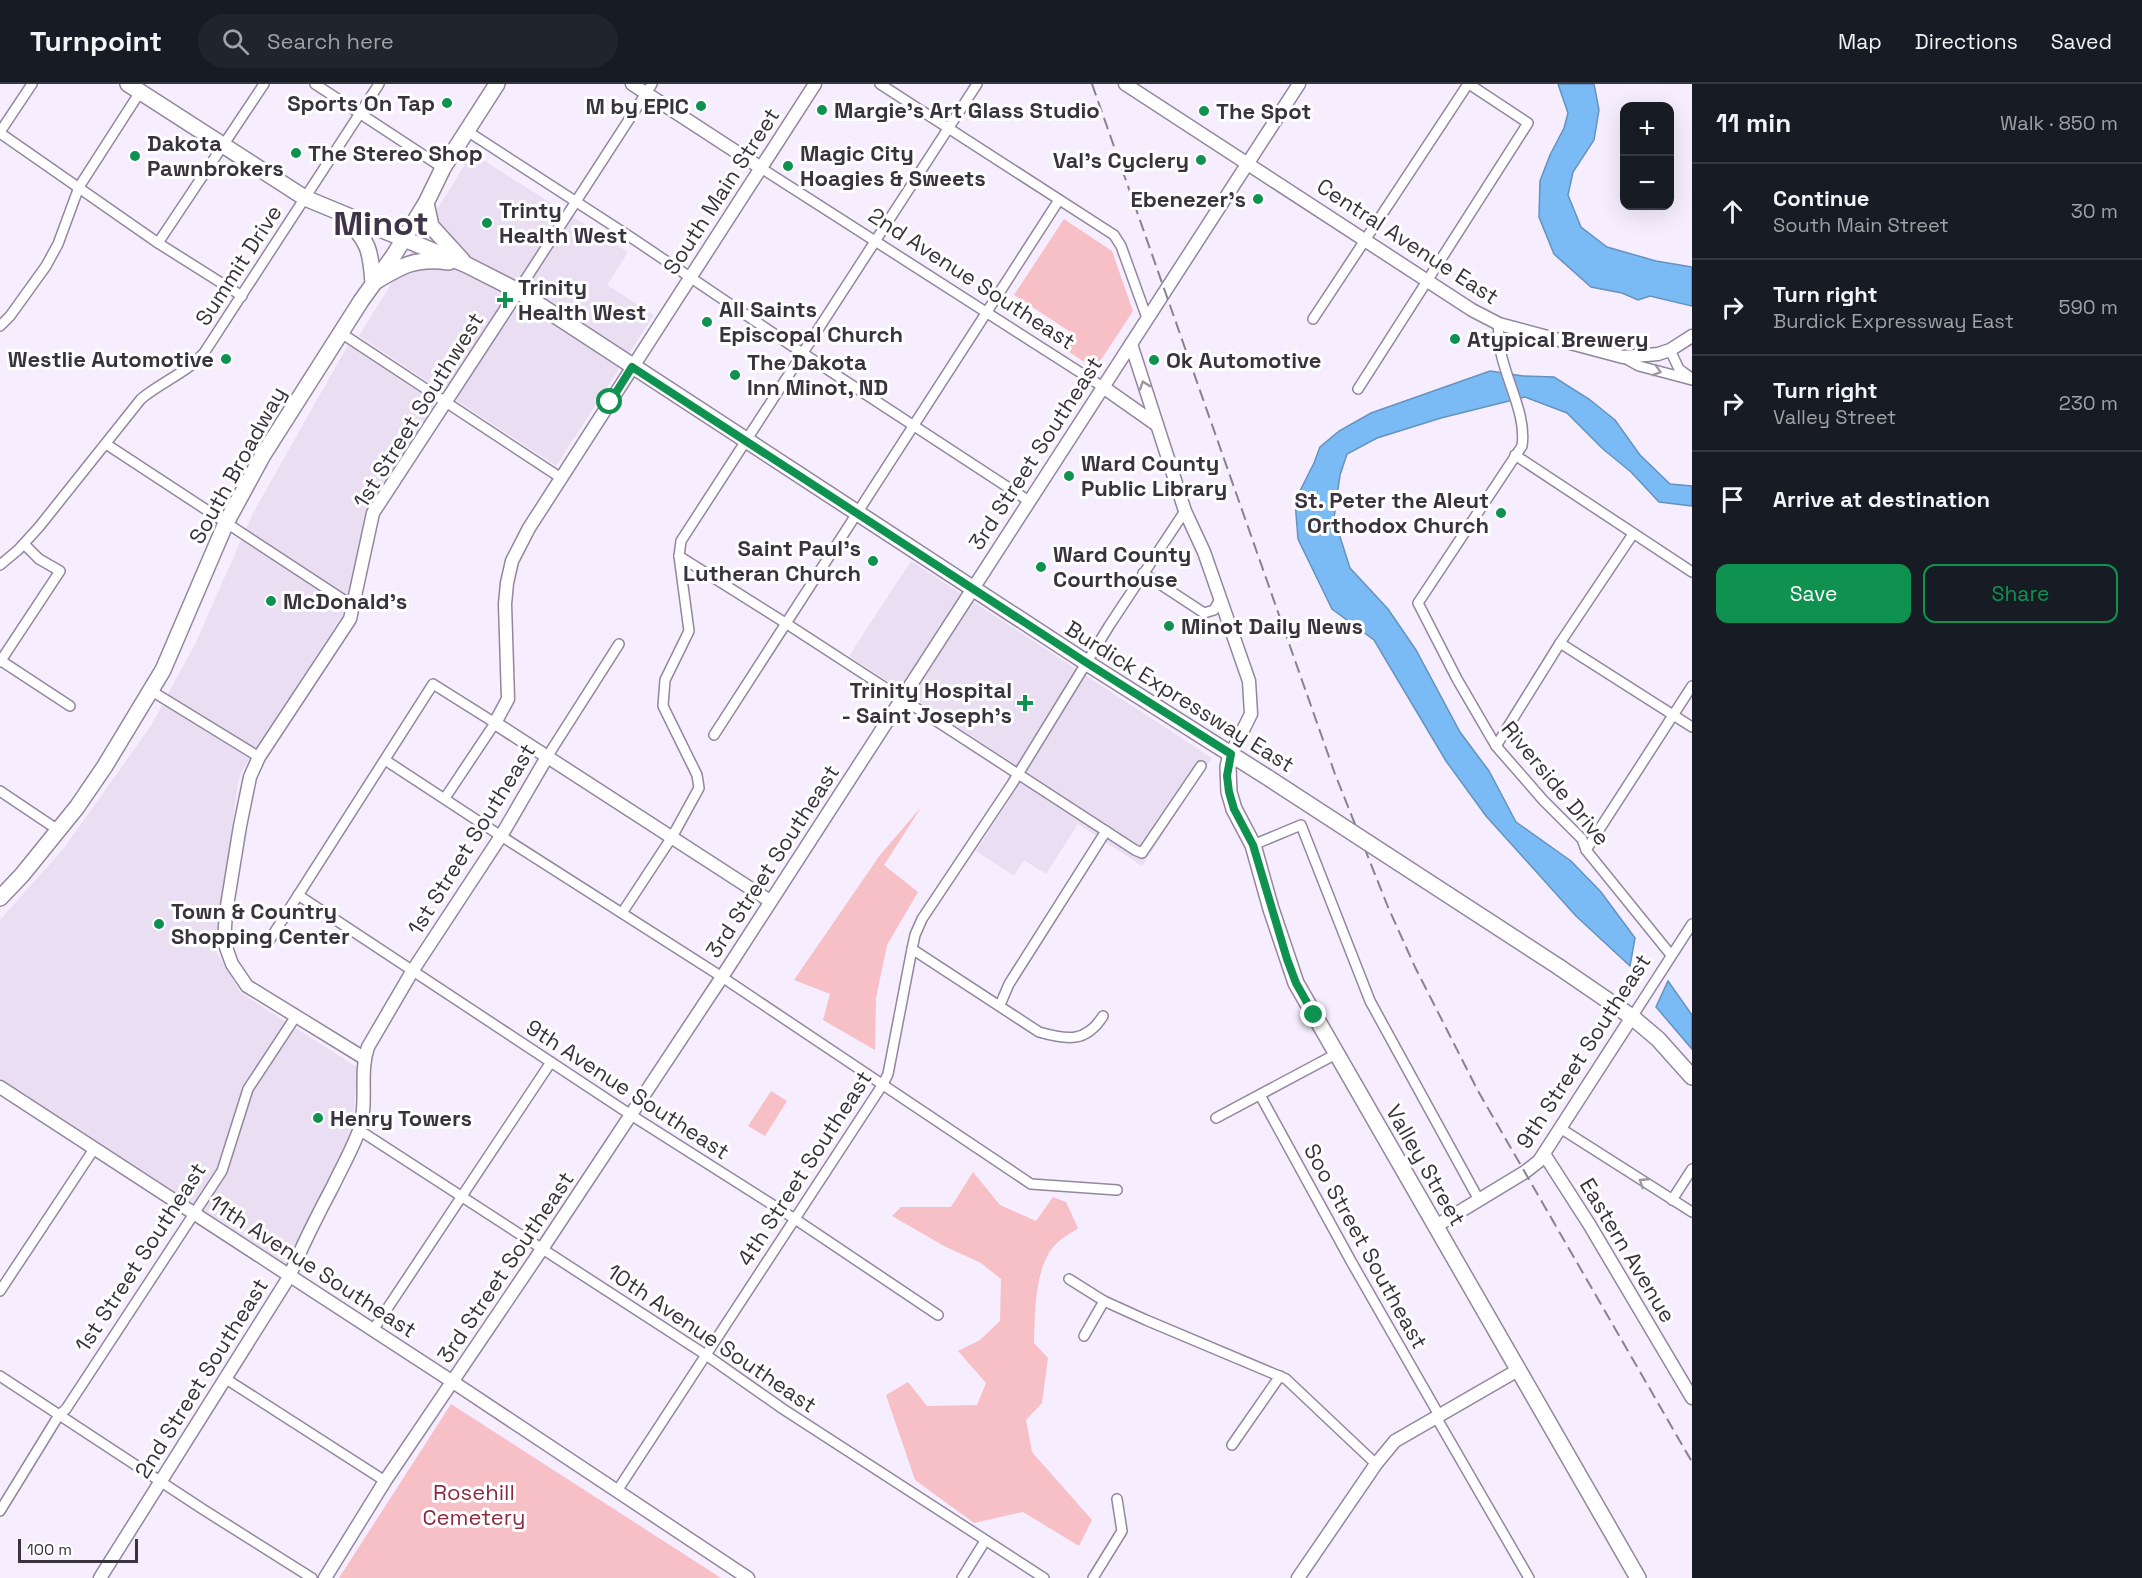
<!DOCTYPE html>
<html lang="en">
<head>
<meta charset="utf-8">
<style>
  :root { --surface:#171b24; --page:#20242c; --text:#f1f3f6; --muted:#9ea1a6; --line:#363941; --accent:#0f924f }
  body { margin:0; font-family:"Space Grotesk",sans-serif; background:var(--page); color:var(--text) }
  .controls { position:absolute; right:18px; top:18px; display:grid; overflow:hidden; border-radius:12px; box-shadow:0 6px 24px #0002 }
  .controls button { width:54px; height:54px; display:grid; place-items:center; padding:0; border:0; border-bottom:2px solid var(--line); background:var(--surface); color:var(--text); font:30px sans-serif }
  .scale { position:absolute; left:18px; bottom:15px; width:120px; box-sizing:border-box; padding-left:6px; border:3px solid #38333d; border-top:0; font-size:16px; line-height:21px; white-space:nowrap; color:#38333d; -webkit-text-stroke:4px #fff; paint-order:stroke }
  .stop { position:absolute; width:18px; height:18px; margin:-14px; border:4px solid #0f924f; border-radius:50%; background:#fff }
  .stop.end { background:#0f924f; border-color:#fff; box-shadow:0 2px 6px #0008 }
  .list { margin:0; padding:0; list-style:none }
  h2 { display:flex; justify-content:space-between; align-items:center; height:78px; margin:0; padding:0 24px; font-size:26px }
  h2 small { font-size:20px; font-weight:400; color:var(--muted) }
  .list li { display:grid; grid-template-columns:39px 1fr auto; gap:18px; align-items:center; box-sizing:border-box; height:96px; padding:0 24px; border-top:2px solid var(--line) }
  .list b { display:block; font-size:22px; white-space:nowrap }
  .list p { margin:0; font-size:20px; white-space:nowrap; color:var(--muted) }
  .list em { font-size:20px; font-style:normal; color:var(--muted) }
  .actions { display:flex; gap:12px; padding:18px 24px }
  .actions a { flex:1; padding:14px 0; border:2px solid var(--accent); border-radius:12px; text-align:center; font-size:21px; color:var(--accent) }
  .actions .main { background:var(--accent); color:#fff }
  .icon { flex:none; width:33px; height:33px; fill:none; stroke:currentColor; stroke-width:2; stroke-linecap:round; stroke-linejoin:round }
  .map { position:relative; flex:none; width:1692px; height:1494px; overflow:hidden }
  header { display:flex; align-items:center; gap:36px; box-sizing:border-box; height:84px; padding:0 30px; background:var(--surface); border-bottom:2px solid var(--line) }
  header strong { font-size:28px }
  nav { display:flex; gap:33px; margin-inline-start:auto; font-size:21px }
  .search { width:420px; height:54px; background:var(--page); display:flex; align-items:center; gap:15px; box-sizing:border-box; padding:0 21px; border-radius:33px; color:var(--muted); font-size:22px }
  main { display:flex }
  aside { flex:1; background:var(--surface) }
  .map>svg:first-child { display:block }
  .built { fill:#e9def2 }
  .green { fill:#f7bfc6 }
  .water { fill:#7abbf5; stroke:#6692be; stroke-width:1.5 }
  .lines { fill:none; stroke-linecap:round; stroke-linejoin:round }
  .minor-casing { stroke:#93869f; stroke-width:12 }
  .tertiary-casing { stroke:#93869f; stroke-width:15 }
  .primary-casing { stroke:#93869f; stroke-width:18 }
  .minor { stroke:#fff; stroke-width:9 }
  .tertiary { stroke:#fff; stroke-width:12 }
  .primary { stroke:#fff; stroke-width:15 }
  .rail { stroke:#88828f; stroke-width:2; stroke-dasharray:12 6; stroke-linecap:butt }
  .primary-bridge-casing { stroke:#93869f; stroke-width:18; stroke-linecap:butt }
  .primary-bridge { stroke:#fff; stroke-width:15 }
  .oneway { stroke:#9c999e }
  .route { stroke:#0f924f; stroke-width:8 }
  .poi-dot { fill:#0f924f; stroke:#fff; stroke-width:2 }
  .labels { text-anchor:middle; stroke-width:6; stroke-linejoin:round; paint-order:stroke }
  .poi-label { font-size:22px; font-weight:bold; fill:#38333d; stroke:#fff; text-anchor:start }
  .street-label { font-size:22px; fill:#38333d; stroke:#fff }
  .park-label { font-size:22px; fill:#8d2841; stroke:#fff }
  .town-label { font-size:34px; font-weight:bold; fill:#3f3349; stroke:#fff }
</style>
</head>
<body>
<header>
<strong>Turnpoint</strong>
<div class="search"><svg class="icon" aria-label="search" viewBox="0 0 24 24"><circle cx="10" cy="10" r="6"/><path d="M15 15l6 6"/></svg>Search here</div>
<nav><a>Map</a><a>Directions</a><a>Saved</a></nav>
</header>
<main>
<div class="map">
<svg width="1692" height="1494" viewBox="0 0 1692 1494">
  <rect width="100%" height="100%" fill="#f6eeff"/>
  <g class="built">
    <polygon points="472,69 628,168 607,201 654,231 556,382 359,252"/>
    <polygon points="348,261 438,321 366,429 345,527 242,687 238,699 215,866 241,909 358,984 352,1046 286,1183 0,995 0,836 64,764 152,640 196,558 253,429"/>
    <polygon points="911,477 1212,674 1142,782 1078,740 1046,790 1024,776 1014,792 976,767 1027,688 849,572"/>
  </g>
  <g class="green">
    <polygon points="1064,135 1112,167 1133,227 1095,285 1063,264 1072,249 1014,211"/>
    <polygon points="922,722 884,781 918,808 887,861 876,914 875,966 823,936 830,910 794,896 880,771"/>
    <polygon points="771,1007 787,1017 765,1052 748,1042"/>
    <path d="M973,1088L1000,1121L1036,1137L1053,1113L1066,1118L1078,1144C1071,1149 1062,1154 1056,1160C1034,1182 1035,1230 1034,1259L1048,1274L1042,1319L1026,1336L1032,1368L1092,1436L1079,1462L1023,1428L974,1439L915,1396L886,1311L908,1298L927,1322L977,1321L986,1299L958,1267L980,1256L1000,1237L1001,1195L981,1179L944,1162L892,1132L901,1123H951Z"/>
    <polygon points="451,1320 721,1494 339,1494"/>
  </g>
  <g class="water">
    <polygon points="1558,0 1594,0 1599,26 1594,56 1573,88 1568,111 1581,143 1607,163 1656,177 1692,183 1692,222 1650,212 1638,216 1622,209 1591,203 1554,170 1539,133 1540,97 1550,71 1564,44 1568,29"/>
    <polygon points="1490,287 1523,292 1554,293 1589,315 1615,336 1640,371 1670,400 1692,402 1692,422 1659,418 1631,388 1603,365 1567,329 1525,313 1441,334 1377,354 1347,370 1340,391 1334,434 1350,484 1388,525 1416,566 1460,648 1489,687 1516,738 1571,777 1601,808 1635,854 1630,882 1576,832 1486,732 1446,677 1374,556 1332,525 1298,455 1295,417 1314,379 1320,363 1339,347 1371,329"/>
    <polygon points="1668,897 1692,931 1692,965 1656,923"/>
  </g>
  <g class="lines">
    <g class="minor-casing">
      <g id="minor">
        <polyline points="315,0 443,84"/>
        <polyline points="880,0 1114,151 1121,162 1147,234"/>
        <polyline points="467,47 632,154 801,268 1029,417"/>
        <polyline points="0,48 32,0"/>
        <polyline points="0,49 158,159 242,212"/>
        <polyline points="761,84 1103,303"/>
        <polyline points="158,159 264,0"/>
        <polyline points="518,207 652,0"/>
        <polyline points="1313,235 1468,0"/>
        <path d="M1499,240C1494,281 1528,323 1522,362L1418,519L1457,595L1496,662L1543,716L1582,755L1586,766L1671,871"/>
        <polyline points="0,242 10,232 46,182 58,160 79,103 140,8"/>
        <polyline points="341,249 561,394"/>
        <polyline points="1670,266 1679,285 1690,293"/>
        <polyline points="1623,273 1639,282 1692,296"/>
        <polyline points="1358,305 1528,39 1469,0"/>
        <polyline points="106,360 353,522"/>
        <polyline points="1515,371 1692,488"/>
        <polyline points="679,472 787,540 1135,766 1142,769 1201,682"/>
        <path d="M0,481L18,466L39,443L141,315C161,298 187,289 204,269L379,0"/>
        <polyline points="1143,489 1204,529 1214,526 1219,517"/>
        <polyline points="1560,559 1692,643"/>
        <polyline points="0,576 70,622"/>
        <polyline points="0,578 60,487 39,475 24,460"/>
        <polyline points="150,606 259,673"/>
        <polyline points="714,651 1059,116"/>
        <polyline points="1496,662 1560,559 1633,450"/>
        <polyline points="547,673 619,560"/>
        <polyline points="385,676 501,752 722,893 1031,1100 1117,1106"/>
        <polyline points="0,707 58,746"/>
        <polyline points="1253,761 1301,741 1370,917 1479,1116"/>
        <polyline points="1586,766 1692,602"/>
        <polyline points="298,811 631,1031 795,1135 938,1231"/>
        <polyline points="622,829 672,753 699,704 697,691 663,622 665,596 689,547 679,472 681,457 977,0"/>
        <polyline points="267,860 433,600 495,639 445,714"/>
        <path d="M912,865L1039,948C1067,956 1086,959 1103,932"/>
        <polyline points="1000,921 1009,900 1106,747"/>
        <polyline points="1632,933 1692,840"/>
        <polyline points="1260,1011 1352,1179 1439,1331"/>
        <polyline points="1216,1034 1336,970"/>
        <polyline points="1560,1044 1692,1128"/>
        <polyline points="359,1046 706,1271 783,1325 1044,1494"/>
        <polyline points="1672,1116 1692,1085"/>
        <polyline points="1069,1195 1104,1217 1146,1236 1286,1295 1376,1380"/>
        <polyline points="0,1207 94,1065"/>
        <polyline points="373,1246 551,978"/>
        <polyline points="1084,1252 1104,1217"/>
        <polyline points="0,1292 204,1426 312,1494"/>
        <polyline points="226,1295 385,1397"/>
        <polyline points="1436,1333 1529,1494"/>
        <polyline points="1232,1361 1280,1292"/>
        <polyline points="617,1407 883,1000 888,990 912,865 915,851 922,835 1012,700 1109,542 1185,427"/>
        <polyline points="0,1427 59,1331 66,1325 222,1087 248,1005 296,932"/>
        <polyline points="962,1494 985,1457"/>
        <polyline points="1093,1494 1122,1447 1117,1415"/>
      </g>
    </g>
    <g class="tertiary-casing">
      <g id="tertiary">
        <polyline points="632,0 761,84"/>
        <polyline points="1125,0 1472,226 1499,240 1623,273 1658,270 1670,266 1692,252"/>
        <polyline points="1131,260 1185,427 1204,468 1249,597 1251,630 1231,670"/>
        <polyline points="1103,303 1157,341"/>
        <polyline points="770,817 495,639 508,615 505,520 507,499 512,477 529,444 815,0"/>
        <polyline points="364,974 247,902 232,880 224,858 226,828 240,742 250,693 259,673 350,535 373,429 518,207"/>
        <polyline points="0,1003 453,1298 748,1494"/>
        <polyline points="1544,1070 1589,1140 1692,1314"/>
        <polyline points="1436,1142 1525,1088 1539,1077 1632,933"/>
        <path d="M100,1494L289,1193C302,1162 317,1132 333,1102C342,1083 353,1064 360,1044C368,1017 359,989 368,963L413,886L501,752L547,673"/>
        <polyline points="325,1494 385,1397 542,1165 722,893 1299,0"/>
        <polyline points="1298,1494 1376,1380 1395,1357 1518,1286"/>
      </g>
    </g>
    <g class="primary-casing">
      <g id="primary">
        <polyline points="128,0 305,114 467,181 518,207 1087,579 1270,695"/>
        <polyline points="426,119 431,142 462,176"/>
        <path d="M344,134C369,155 371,169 373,199C401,182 415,173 449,178"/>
        <polyline points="1231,670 1228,683 1229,708 1234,725 1253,761 1271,825 1296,899 1638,1494"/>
        <polyline points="0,814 22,791 77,723 105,682 163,586 226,439 263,371 361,217 394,171 426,119 443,84 497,0"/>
        <polyline points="1559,883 1632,933 1658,955 1692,993"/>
      </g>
    </g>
    <use href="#minor" class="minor"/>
    <use href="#tertiary" class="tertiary"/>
    <use href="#primary" class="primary"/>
    <polyline class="rail" points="1092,0 1335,690 1388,823 1415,883 1478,1007 1692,1378"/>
    <g class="primary-bridge-casing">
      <polyline id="primary-bridge" points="1270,695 1559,883"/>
    </g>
    <use href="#primary-bridge" class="primary-bridge"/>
  </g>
  <defs><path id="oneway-chevron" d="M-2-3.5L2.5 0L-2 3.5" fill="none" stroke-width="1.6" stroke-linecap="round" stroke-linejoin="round" transform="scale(1.5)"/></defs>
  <g class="oneway">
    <use href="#oneway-chevron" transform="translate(1657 287) rotate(17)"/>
    <use href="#oneway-chevron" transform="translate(1144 301) rotate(-109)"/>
    <use href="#oneway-chevron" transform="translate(1643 1098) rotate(-147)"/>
  </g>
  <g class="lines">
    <polyline class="route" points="610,318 632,283 1087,579 1231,670 1227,692 1229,708 1234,725 1253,761 1287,875 1296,899 1314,931"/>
  </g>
  <g class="poi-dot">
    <circle cx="447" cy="19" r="6"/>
    <circle cx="701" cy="22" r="6"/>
    <circle cx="822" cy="26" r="6"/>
    <circle cx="1204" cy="27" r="6"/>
    <circle cx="296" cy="69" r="6"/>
    <circle cx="135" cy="72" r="6"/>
    <circle cx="1201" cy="76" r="6"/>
    <circle cx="788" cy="82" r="6"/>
    <circle cx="1258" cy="115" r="6"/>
    <circle cx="487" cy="139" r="6"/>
    <path d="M502 207h6v6h6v6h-6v6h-6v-6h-6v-6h6z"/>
    <circle cx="707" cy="238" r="6"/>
    <circle cx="1455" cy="255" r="6"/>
    <circle cx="226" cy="275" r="6"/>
    <circle cx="1154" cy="276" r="6"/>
    <circle cx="735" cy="291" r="6"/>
    <circle cx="1069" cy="392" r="6"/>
    <circle cx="1501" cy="429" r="6"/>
    <circle cx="873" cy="477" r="6"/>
    <circle cx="1041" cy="483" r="6"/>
    <circle cx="271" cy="517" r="6"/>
    <circle cx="1169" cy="542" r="6"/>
    <path d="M1022 610h6v6h6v6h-6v6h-6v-6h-6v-6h6z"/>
    <circle cx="159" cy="840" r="6"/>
    <circle cx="318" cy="1034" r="6"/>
  </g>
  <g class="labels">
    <g class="poi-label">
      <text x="435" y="27" text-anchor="end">Sports On Tap</text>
      <text x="689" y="30" text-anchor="end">M by EPIC</text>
      <text x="834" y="34">Margie's Art Glass Studio</text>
      <text x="1216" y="35">The Spot</text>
      <text x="147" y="67">Dakota<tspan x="147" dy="25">Pawnbrokers</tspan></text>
      <text x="308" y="77">The Stereo Shop</text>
      <text x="800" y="77">Magic City<tspan x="800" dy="25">Hoagies &amp; Sweets</tspan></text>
      <text x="1189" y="84" text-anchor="end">Val's Cyclery</text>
      <text x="1246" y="123" text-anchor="end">Ebenezer’s</text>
      <text x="499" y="134">Trinty<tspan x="499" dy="25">Health West</tspan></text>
      <text x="518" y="211">Trinity<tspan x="518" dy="25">Health West</tspan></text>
      <text x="719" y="233">All Saints<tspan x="719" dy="25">Episcopal Church</tspan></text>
      <text x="1467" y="263">Atypical Brewery</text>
      <text x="214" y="283" text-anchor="end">Westlie Automotive</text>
      <text x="1166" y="284">Ok Automotive</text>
      <text x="747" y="286">The Dakota<tspan x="747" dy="25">Inn Minot, ND</tspan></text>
      <text x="1081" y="387">Ward County<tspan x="1081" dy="25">Public Library</tspan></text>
      <text x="1489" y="424" text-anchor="end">St. Peter the Aleut<tspan x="1489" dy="25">Orthodox Church</tspan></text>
      <text x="861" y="472" text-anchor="end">Saint Paul’s<tspan x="861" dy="25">Lutheran Church</tspan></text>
      <text x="1053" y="478">Ward County<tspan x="1053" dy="25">Courthouse</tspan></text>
      <text x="283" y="525">McDonald's</text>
      <text x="1181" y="550">Minot Daily News</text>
      <text x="1012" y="614" text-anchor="end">Trinity Hospital<tspan x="1012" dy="25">- Saint Joseph's</tspan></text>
      <text x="171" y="835">Town &amp; Country<tspan x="171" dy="25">Shopping Center</tspan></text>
      <text x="330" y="1042">Henry Towers</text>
    </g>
    <g class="street-label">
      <text transform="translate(721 107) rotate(-57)" y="8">South Main Street</text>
      <text transform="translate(1408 157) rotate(33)" y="8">Central Avenue East</text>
      <text transform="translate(238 181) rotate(-57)" y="8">Summit Drive</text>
      <text transform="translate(972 194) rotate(33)" y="8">2nd Avenue Southeast</text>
      <text transform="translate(418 326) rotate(-58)" y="8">1st Street Southwest</text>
      <text transform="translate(1035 369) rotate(-57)" y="8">3rd Street Southeast</text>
      <text transform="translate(237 381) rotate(-61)" y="8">South Broadway</text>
      <text transform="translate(1180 612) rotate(32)" y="8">Burdick Expressway East</text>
      <text transform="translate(1556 699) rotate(50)" y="8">Riverside Drive</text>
      <text transform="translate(471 755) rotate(-58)" y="8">1st Street Southeast</text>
      <text transform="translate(772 777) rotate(-57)" y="8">3rd Street Southeast</text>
      <text transform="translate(1583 967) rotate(-57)" y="8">9th Street Southeast</text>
      <text transform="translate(628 1005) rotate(33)" y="8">9th Avenue Southeast</text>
      <text transform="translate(1426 1081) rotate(60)" y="8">Valley Street</text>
      <text transform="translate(804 1084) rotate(-57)" y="8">4th Street Southeast</text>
      <text transform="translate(1366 1162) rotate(61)" y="8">Soo Street Southeast</text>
      <text transform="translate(1628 1166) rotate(59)" y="8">Eastern Avenue</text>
      <text transform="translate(140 1173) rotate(-57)" y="8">1st Street Southeast</text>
      <text transform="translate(313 1182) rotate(33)" y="8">11th Avenue Southeast</text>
      <text transform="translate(505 1183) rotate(-56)" y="8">3rd Street Southeast</text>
      <text transform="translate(712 1254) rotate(34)" y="8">10th Avenue Southeast</text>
      <text transform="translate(201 1294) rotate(-58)" y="8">2nd Street Southeast</text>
    </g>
    <g class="park-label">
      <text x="474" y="1416">Rosehill<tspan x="474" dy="25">Cemetery</tspan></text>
    </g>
    <g class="town-label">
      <text x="381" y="151">Minot</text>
    </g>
  </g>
</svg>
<div class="controls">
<button>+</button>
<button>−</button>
</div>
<div class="scale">100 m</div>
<div class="stop" style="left:610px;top:318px"></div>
<div class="stop end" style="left:1314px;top:931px"></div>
</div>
<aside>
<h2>11 min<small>Walk · 850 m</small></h2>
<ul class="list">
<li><svg class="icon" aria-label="ahead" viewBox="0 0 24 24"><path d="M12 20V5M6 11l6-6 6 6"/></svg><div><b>Continue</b><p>South Main Street</p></div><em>30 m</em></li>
<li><svg class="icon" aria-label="right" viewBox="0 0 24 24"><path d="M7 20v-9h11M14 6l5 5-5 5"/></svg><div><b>Turn right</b><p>Burdick Expressway East</p></div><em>590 m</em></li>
<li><svg class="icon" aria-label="right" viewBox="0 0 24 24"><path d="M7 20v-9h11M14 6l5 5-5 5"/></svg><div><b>Turn right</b><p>Valley Street</p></div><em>230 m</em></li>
<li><svg class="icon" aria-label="arrive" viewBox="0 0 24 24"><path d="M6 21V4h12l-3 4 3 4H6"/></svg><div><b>Arrive at destination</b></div></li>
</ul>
<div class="actions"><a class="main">Save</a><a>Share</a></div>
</aside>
</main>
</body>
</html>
